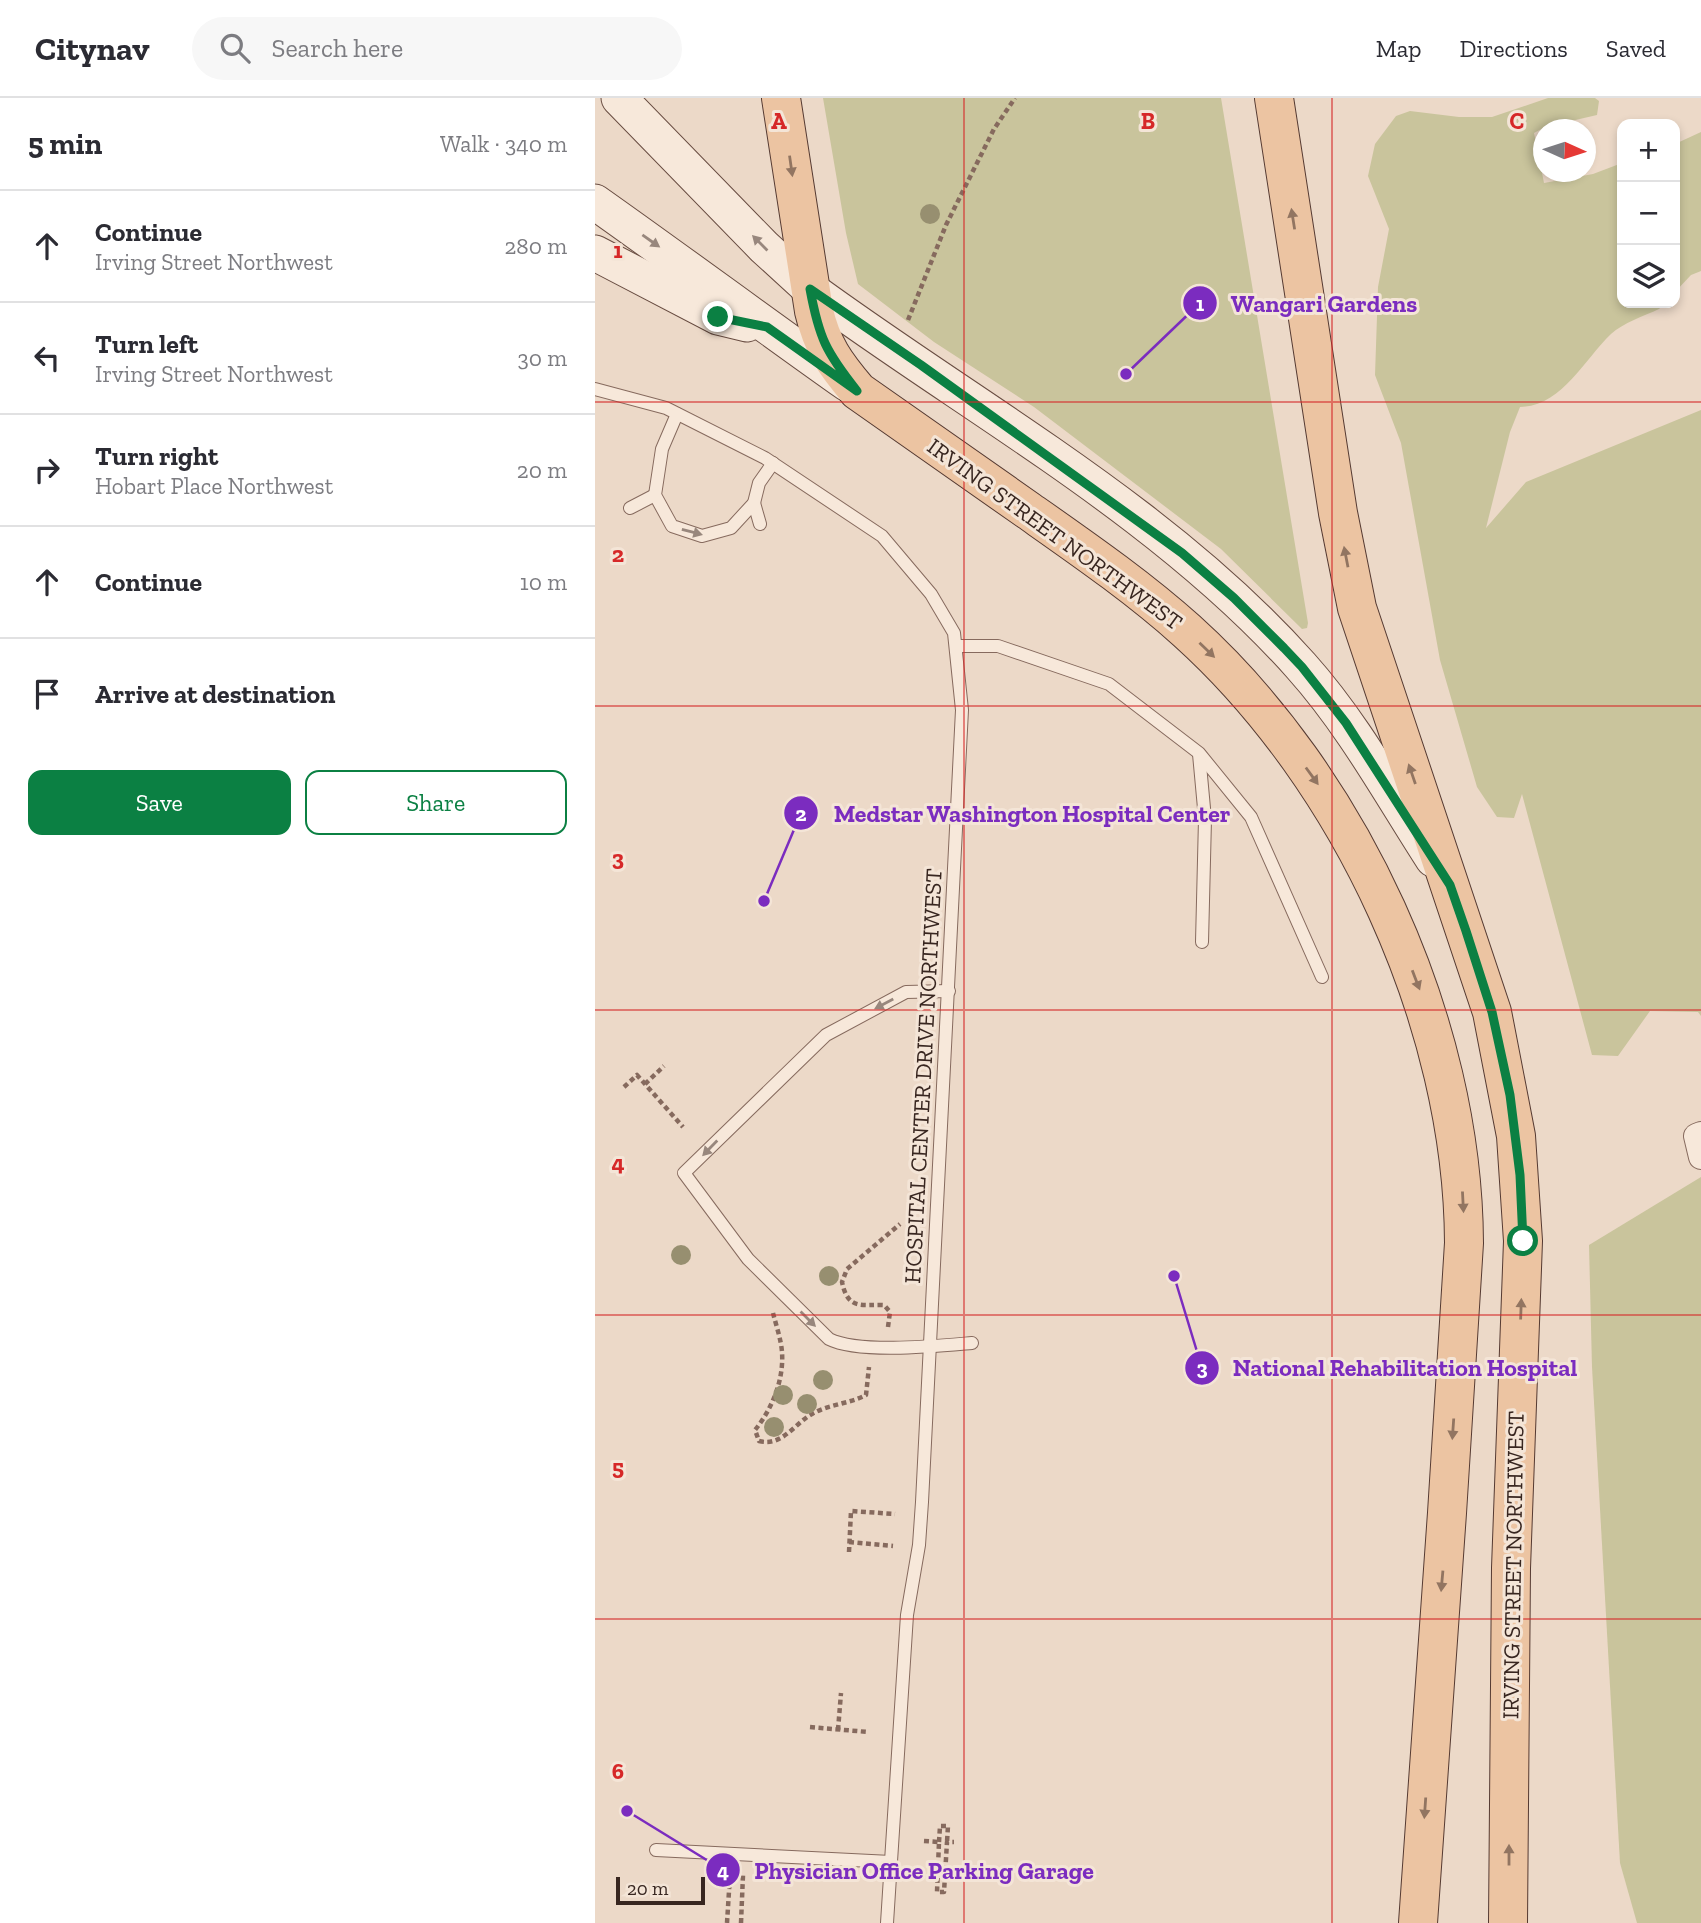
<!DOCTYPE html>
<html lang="en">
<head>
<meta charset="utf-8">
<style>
  :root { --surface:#fff; --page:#f7f7f7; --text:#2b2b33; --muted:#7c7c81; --line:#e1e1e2; --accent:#0b8043 }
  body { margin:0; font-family:"Zilla Slab",serif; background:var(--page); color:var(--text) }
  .controls { position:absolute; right:21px; top:21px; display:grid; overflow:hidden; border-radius:14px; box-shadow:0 4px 10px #0003 }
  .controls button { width:63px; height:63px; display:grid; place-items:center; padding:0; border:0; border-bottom:2px solid var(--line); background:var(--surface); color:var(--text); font:35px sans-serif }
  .compass { position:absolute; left:938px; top:21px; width:63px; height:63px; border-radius:50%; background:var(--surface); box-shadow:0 4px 10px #0003; rotate:93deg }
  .scale { position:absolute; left:21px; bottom:18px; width:89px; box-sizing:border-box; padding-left:7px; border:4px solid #382620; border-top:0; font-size:19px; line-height:24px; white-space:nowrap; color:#382620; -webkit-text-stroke:5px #f4e5d7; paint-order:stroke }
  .stop { position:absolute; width:21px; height:21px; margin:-16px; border:5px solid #0b8043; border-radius:50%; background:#fff }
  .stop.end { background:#0b8043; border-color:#fff; box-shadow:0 2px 7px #0008 }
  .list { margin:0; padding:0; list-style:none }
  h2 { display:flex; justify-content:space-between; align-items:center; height:91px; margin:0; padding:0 28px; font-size:30px }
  h2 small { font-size:23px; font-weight:400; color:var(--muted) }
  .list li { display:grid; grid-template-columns:46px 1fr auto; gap:21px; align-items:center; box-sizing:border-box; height:112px; padding:0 28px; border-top:2px solid var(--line) }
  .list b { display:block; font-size:26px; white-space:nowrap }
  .list p { margin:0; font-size:23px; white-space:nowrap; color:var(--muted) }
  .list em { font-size:23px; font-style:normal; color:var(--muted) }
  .actions { display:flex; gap:14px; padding:21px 28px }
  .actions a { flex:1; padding:16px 0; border:2px solid var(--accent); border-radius:14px; text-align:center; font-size:24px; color:var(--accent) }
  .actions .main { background:var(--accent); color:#fff }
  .icon { flex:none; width:38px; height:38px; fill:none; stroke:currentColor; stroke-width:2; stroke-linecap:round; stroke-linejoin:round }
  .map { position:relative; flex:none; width:1106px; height:1825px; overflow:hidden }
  header { display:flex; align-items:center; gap:42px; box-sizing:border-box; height:98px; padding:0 35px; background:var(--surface); border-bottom:2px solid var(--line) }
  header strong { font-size:33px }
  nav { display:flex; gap:38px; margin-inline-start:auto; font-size:24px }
  .search { width:490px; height:63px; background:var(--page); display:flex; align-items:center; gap:18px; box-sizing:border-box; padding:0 24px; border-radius:38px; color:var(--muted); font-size:26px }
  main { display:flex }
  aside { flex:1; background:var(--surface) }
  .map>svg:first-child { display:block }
  .green { fill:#c9c49c }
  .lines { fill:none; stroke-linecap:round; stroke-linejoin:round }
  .service-casing { stroke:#866a5e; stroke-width:14 }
  .minor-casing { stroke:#866a5e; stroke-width:26 }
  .secondary-casing { stroke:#684c41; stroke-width:37 }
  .primary-casing { stroke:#553a32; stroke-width:40 }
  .path { stroke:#866a5e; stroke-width:4.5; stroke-dasharray:5 3.5; stroke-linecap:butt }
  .service { stroke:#f7e8da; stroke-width:12 }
  .minor { stroke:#f7e8da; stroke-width:24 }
  .secondary { stroke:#f7e8da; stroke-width:35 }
  .primary { stroke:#ecc4a2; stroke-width:38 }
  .tree { fill:#978f70 }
  .oneway { fill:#927561 }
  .oneway2 { fill:#98877d }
  .route { stroke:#0b8043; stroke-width:9 }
  .grid { fill:none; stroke:#d62828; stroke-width:2; stroke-opacity:0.55 }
  .labels { text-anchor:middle; stroke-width:6; stroke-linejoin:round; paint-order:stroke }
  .street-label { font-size:23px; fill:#382620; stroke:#f4e5d7 }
  .grid-label { font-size:23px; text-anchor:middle; font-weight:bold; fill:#d62828; stroke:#f4e5d7; stroke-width:6; stroke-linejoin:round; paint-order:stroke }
  .leader { fill:none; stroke:#7b2cbf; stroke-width:2.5 }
  .callout-dot { fill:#7b2cbf; stroke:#f4e5d7; stroke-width:2.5 }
  .mark-label { font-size:21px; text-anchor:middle; font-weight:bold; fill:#fff }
  .callout-label { font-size:24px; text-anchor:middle; font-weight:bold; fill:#7b2cbf; stroke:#f4e5d7; stroke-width:6; stroke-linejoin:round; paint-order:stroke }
</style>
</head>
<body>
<header>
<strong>Citynav</strong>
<div class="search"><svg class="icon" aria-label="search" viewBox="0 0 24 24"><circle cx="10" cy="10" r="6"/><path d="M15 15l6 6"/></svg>Search here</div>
<nav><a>Map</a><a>Directions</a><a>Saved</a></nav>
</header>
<main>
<aside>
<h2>5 min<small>Walk · 340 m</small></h2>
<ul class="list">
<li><svg class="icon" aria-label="ahead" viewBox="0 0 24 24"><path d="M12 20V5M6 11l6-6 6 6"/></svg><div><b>Continue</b><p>Irving Street Northwest</p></div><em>280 m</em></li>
<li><svg class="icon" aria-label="left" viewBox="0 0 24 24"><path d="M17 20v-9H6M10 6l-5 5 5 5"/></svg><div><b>Turn left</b><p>Irving Street Northwest</p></div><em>30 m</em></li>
<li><svg class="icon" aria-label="right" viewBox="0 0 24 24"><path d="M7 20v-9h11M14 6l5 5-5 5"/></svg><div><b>Turn right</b><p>Hobart Place Northwest</p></div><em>20 m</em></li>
<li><svg class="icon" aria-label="ahead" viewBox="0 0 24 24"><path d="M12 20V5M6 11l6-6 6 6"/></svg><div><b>Continue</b></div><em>10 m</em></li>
<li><svg class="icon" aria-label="arrive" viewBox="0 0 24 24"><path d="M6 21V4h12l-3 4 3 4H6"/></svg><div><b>Arrive at destination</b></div></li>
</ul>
<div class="actions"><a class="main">Save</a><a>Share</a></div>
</aside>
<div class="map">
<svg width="1106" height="1825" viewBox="0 0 1106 1825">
  <rect width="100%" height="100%" fill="#ecd9c8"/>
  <g class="green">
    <polygon points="228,0 626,0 713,525 712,530 707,531 626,451 439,309 339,244 263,186 251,135"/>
    <path d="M953,0H1000L1004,3L1002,17L950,29L939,35L949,85L998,76L1027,65V205H1070L1064,211C1049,218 1028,225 1016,236C988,263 967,308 925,309L915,334L891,430L931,384L1106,312V918L1103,914L1055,913L1023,958L997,957L927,696L919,720L902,719L882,689L845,562L806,345L780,277L783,189L794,131L773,78L780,46L801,18L815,13L864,19H897Z"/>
    <polygon points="1106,34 1106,173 1096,177 1080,194 1080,46"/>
    <polygon points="1106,1079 1106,1825 1042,1825 1025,1765 997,1269 994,1147"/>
  </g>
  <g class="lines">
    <g class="service-casing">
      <g id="service">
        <polyline points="0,291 71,310 170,360 287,438 336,496 359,535 367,612 327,1404 324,1447 312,1517 292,1825"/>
        <polyline points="82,316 67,351 60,397 77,428 107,438 136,430 159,405 164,385 178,365"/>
        <polyline points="159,405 165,426"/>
        <polyline points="35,410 60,397"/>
        <polyline points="361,548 403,548 514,586 604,655 656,719 727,879"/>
        <polyline points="604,656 610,721 607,844"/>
        <path d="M354,893L311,894L231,937L89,1075L153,1161L234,1241C264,1256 342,1248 377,1245"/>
        <polyline points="61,1752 296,1764"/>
      </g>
    </g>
    <g class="minor-casing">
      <polyline id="minor" points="1106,1036 1101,1038 1106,1059"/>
    </g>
    <g class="secondary-casing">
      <g id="secondary">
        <path d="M24,0L169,149L215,191C380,312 569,414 706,568C758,626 796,696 838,761"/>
        <path d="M0,104C85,164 168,226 253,286"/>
        <polyline points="0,155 123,219 152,226"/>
      </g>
    </g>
    <g class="primary-casing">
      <g id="primary">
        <path d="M186,0L219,213C227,248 240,266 263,293C320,333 377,373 434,413C488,451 543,489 592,533C756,681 868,924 869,1145L852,1415L823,1825"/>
        <polyline points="679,0 743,415 762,510 897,914 921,1038 928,1143 916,1470 913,1825"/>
      </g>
    </g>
    <g class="path">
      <polyline points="313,222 351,127 399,31 420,0"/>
      <polyline points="50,986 69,968"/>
      <polyline points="29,989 42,977 88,1029"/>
      <path d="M178,1215C181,1227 186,1241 187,1254C189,1282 177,1311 160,1332L164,1343C187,1349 199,1326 217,1316C234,1306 254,1306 271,1297L274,1269"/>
      <path d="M293,1229L295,1214L289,1207C267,1206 253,1213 247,1184L252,1171L305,1126"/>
      <polyline points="254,1444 298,1448"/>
      <polyline points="254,1454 256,1413 300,1416"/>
      <polyline points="215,1629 273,1634"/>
      <polyline points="243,1632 246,1595"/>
      <polyline points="329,1743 344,1744 342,1794 349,1794 352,1744 359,1744"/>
      <polyline points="344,1744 345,1728 353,1728 352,1744"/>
      <polyline points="132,1825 135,1777"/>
      <polyline points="146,1825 148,1777"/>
    </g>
    <use href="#service" class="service"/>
    <use href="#minor" class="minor"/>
    <use href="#secondary" class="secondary"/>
    <use href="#primary" class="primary"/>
  </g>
  <g class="tree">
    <circle cx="335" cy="116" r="10"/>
    <circle cx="86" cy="1157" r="10"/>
    <circle cx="234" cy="1178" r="10"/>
    <circle cx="228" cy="1282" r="10"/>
    <circle cx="188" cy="1297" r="10"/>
    <circle cx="212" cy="1306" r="10"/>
    <circle cx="179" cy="1329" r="10"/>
  </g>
  <defs><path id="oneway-solid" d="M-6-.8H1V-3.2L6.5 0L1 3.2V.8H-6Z" transform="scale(1.75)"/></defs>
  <g class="oneway">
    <use href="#oneway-solid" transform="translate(196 68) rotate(82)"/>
    <use href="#oneway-solid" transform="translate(698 121) rotate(-99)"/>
    <use href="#oneway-solid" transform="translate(751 459) rotate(-101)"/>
    <use href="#oneway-solid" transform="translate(612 552) rotate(44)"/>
    <use href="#oneway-solid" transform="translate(817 676) rotate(-109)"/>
    <use href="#oneway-solid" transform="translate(717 678) rotate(54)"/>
    <use href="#oneway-solid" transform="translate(821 882) rotate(69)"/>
    <use href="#oneway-solid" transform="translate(868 1104) rotate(87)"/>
    <use href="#oneway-solid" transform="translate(926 1211) rotate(-88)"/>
    <use href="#oneway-solid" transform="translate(858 1331) rotate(94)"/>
    <use href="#oneway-solid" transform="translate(847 1483) rotate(95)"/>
    <use href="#oneway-solid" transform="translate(830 1710) rotate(94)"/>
    <use href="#oneway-solid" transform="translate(914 1757) rotate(-90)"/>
  </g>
  <g class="oneway2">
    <use href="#oneway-solid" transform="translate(56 143) rotate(35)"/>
    <use href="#oneway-solid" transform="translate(165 145) rotate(-135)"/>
    <use href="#oneway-solid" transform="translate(97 434) rotate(15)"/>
    <use href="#oneway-solid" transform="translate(289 906) rotate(152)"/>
    <use href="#oneway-solid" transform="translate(115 1050) rotate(134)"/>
    <use href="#oneway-solid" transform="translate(213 1221) rotate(45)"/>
  </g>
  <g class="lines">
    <path class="route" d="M123,219L172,229L262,293C231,254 224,240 215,191L326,267L587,455L639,500L689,550L707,569L751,625L855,787L871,833L897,914L915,997L925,1077L928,1143"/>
  </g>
  <path class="grid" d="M369,0V1825M737,0V1825M0,304H1106M0,608H1106M0,912H1106M0,1217H1106M0,1521H1106"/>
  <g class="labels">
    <g class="street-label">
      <text transform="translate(460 436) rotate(36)" y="8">IRVING STREET NORTHWEST</text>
      <text transform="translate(328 978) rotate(-87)" y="8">HOSPITAL CENTER DRIVE NORTHWEST</text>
      <text transform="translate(918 1467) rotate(-89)" y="8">IRVING STREET NORTHWEST</text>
    </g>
  </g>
  <g class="grid-label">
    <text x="184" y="31">A</text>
    <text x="553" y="31">B</text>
    <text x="922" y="31">C</text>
    <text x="23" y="160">1</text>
    <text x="23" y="464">2</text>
    <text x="23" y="768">3</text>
    <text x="23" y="1073">4</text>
    <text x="23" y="1377">5</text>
    <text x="23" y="1681">6</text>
  </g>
  <path class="leader" d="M531 276L605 205M169 803L206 715M579 1178L607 1270M32 1713L128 1772"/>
  <g class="callout-dot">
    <circle cx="531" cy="276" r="7"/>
    <circle cx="169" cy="803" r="7"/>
    <circle cx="579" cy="1178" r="7"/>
    <circle cx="32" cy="1713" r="7"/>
    <circle cx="605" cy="205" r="18"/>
    <circle cx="206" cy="715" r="18"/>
    <circle cx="607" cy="1270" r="18"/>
    <circle cx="128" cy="1772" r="18"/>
  </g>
  <g class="mark-label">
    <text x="605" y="213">1</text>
    <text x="206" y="723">2</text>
    <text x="607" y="1277">3</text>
    <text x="128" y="1780">4</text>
  </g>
  <g class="callout-label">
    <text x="729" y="214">Wangari Gardens</text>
    <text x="437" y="724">Medstar Washington Hospital Center</text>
    <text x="810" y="1278">National Rehabilitation Hospital</text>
    <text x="329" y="1781">Physician Office Parking Garage</text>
  </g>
</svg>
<div class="controls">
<button>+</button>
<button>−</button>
<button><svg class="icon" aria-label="layers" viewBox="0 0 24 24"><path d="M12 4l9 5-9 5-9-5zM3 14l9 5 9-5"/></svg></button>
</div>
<svg class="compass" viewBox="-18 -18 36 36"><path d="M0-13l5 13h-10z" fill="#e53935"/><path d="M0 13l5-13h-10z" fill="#7c7c81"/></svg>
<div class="scale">20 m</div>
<div class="stop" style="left:928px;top:1143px"></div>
<div class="stop end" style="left:123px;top:219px"></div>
</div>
</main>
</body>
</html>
